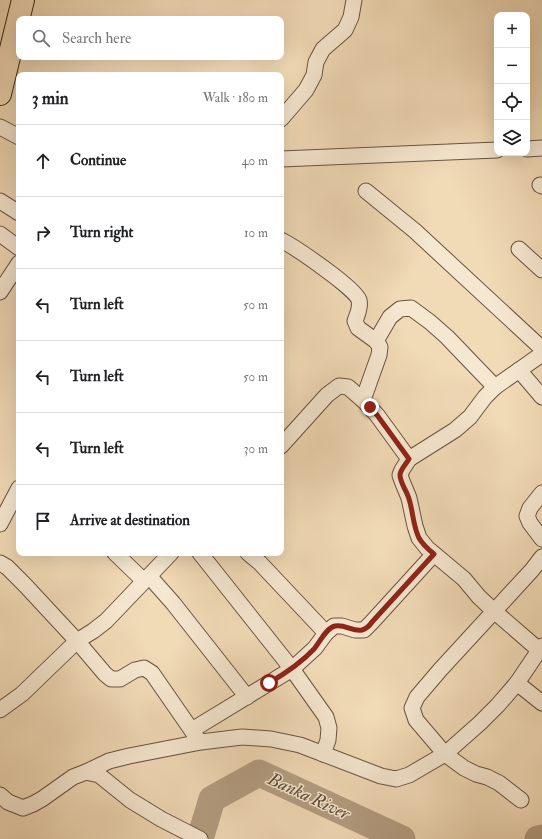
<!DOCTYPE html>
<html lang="en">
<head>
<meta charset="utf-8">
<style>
  :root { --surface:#fff; --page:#f2f2f2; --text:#202124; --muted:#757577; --line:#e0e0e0 }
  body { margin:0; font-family:"IM FELL Double Pica",serif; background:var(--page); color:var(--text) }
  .controls { position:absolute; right:12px; top:12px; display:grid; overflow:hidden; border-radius:8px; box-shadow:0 4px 16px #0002 }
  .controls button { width:36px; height:36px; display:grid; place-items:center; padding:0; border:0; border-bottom:1px solid var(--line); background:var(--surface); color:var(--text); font:20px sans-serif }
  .stop { position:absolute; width:12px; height:12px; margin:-9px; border:3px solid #8f2418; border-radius:50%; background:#fff }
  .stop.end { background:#8f2418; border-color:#fff; box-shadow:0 1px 4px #0008 }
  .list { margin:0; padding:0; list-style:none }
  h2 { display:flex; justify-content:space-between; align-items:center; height:52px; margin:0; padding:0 16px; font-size:17px }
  h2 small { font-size:13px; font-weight:400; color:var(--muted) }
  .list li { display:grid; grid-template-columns:26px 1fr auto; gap:12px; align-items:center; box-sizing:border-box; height:72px; padding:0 16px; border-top:1px solid var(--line) }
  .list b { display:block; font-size:15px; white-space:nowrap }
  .list em { font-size:13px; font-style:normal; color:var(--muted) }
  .icon { flex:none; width:22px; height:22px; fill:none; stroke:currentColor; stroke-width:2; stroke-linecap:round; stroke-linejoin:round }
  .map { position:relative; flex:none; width:542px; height:839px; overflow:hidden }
  .search { position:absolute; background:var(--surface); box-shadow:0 4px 16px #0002; left:16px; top:16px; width:268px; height:44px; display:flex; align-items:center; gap:10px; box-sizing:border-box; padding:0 14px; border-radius:8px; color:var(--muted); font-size:15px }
  .panel { position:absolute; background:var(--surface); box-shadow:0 4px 16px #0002; left:16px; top:72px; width:268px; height:484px; border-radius:8px }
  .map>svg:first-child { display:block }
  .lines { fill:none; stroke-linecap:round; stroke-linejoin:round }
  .river { stroke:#b39d81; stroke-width:27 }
  .street-casing { stroke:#685340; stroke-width:17 }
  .primary-casing { stroke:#3a2619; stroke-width:24 }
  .street { stroke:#f6e7d0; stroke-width:15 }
  .primary { stroke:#f1dab6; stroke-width:22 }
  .route { stroke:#8f2418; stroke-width:5 }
  .labels { text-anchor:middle; stroke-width:3; stroke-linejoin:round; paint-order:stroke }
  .water-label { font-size:18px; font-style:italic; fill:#5e4a38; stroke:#f6e7d0 }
</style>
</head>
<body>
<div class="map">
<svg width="542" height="839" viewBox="0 0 542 839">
  <rect width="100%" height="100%" fill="#f1dab6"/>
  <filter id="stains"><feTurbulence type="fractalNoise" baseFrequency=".005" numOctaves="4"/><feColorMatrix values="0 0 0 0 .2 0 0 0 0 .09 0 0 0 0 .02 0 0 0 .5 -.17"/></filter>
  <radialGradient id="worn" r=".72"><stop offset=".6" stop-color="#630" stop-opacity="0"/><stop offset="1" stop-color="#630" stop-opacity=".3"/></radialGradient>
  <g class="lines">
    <g class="river">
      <polyline points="200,839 212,799 259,773 402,839"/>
      <polyline points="538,839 542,838"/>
    </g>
    <g class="street-casing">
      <g id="street">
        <polyline points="281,119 306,90 314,75 316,62 323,49 345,30 351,17 354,0"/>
        <polyline points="0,127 19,137"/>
        <polyline points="527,149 542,148"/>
        <polyline points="281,159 497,150"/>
        <polyline points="540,185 542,186"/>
        <polyline points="366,191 415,231 537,344 542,347"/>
        <polyline points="0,201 19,213"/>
        <polyline points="0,234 19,248"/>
        <path d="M281,240C295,247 355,288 359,300C361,308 357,315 355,321L358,328L376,341L380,347L379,355L363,400"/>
        <polyline points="519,249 542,270"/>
        <polyline points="0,292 19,263"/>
        <polyline points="376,341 390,317 400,309 411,308 430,322 447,337 495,387"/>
        <polyline points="519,370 542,397"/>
        <polyline points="281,446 327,395 339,386 348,387 363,400 377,415 409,459"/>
        <polyline points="542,493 530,508 527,516 530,523 542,539"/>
        <polyline points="0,524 19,488"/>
        <polyline points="115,553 144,581"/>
        <polyline points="200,553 292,669 326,717 329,728 328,740 323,754"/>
        <polyline points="248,553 260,563 326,633"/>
        <polyline points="0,563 7,567 25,585 77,641 105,674 111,679 120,679 135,670 144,668 152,673 197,738"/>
        <polyline points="149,576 173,603 247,697"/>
        <polyline points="539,650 494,611 479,597 464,579 427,548 419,538 415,526 409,498 402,481 400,475 402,470 409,459 455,430 470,417 485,397 495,387 542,354"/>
        <polyline points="517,683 542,703"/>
        <polyline points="0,710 22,694 77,641 93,631 106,621 171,553"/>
        <polyline points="192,730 292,669 315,648 326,633 334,626 342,626 355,630 364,630 372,622 434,554"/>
        <polyline points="86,772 109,761 129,756 201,742 242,737 271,739 300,745 381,776 396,779 409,775 445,754 480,723 498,705 517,683 542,646"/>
        <polyline points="0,795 8,802 23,808 33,804 42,799 73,777 86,772 99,775 130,800 161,819 200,839"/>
        <polyline points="521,800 499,783 487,777 476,774 464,768 445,754 416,720 412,708 417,697 440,670 532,570 542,557"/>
      </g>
    </g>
    <g class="primary-casing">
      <polyline id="primary" points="0,94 23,0"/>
    </g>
    <use href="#street" class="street"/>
    <use href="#primary" class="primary"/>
  </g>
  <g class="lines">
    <path class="route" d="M269,683C286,673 301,663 314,649C320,642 326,628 335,626C345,624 353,632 362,630C366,629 370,625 372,622L434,554C429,550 423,545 419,538C413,526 413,511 409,499C407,491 400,483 400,475C400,470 406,464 409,459L377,415L370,407"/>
  </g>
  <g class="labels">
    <g class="water-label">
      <text transform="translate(309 796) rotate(25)" y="6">Banka River</text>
    </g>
  </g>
  <rect width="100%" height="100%" filter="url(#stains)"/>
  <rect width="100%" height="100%" fill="url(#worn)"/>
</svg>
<div class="controls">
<button>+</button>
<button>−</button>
<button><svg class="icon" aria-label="locate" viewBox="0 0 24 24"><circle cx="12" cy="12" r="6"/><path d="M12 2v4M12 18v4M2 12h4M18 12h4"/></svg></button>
<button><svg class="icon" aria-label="layers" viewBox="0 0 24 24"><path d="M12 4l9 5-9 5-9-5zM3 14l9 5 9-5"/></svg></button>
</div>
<div class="stop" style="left:269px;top:683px"></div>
<div class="stop end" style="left:370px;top:407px"></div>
<div class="search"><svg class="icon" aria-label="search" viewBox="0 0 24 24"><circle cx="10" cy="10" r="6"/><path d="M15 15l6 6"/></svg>Search here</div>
<section class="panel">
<h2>3 min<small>Walk · 180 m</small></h2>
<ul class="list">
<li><svg class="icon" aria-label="ahead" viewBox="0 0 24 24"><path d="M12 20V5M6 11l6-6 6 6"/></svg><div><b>Continue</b></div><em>40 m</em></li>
<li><svg class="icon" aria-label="right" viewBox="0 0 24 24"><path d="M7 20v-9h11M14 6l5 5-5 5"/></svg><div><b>Turn right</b></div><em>10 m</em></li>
<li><svg class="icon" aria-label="left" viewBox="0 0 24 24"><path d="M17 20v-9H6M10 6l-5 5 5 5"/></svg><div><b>Turn left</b></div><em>50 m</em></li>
<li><svg class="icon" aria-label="left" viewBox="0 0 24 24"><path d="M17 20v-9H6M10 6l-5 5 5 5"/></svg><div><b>Turn left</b></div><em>50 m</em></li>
<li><svg class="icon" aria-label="left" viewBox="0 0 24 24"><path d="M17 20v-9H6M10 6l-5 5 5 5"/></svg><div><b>Turn left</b></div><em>30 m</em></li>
<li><svg class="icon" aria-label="arrive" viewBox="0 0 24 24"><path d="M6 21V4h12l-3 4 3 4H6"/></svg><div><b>Arrive at destination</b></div></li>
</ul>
</section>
</div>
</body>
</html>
